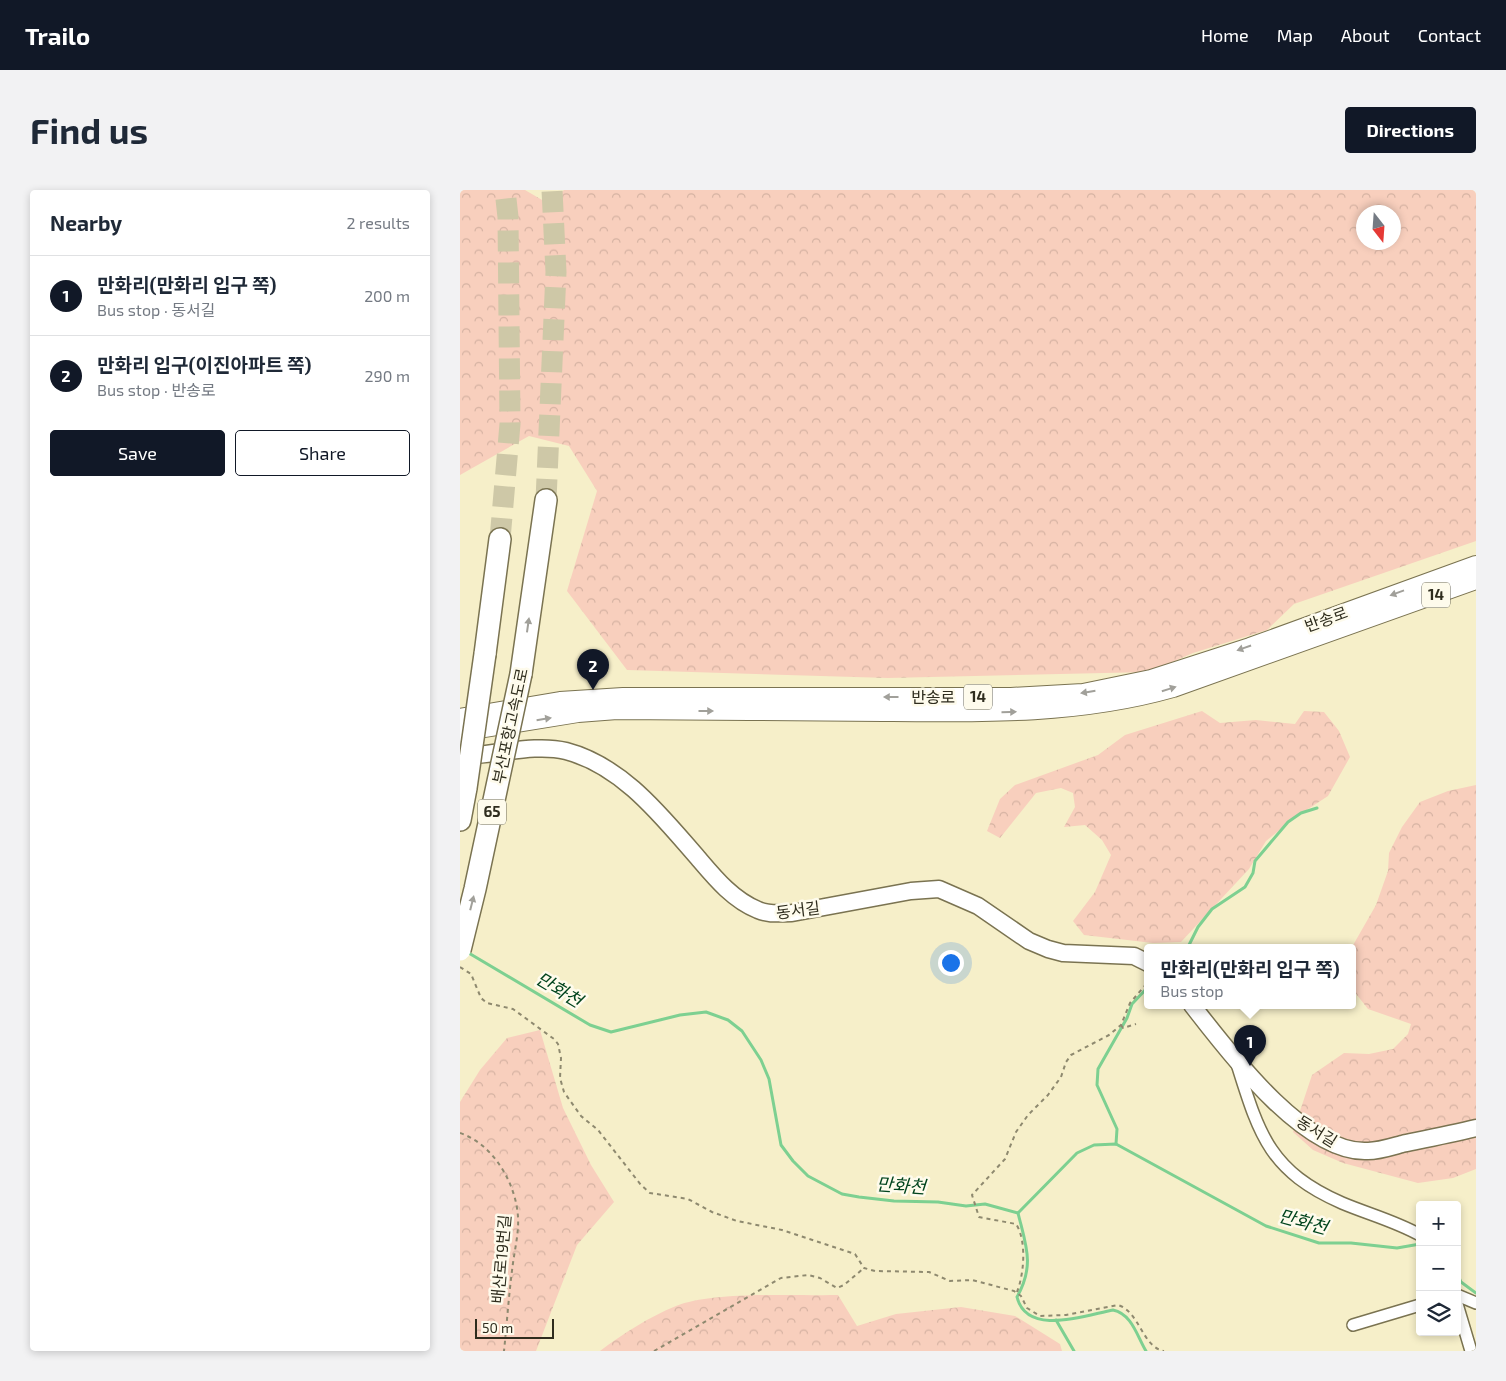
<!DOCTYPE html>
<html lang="en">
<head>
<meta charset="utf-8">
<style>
  :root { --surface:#fff; --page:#f2f2f3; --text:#1f2937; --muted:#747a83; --line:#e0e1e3; --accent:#111827 }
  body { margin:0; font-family:"Exo 2","Noto Sans KR",sans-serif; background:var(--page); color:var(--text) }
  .controls { position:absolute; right:15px; bottom:15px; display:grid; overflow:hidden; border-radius:5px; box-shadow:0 2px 8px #0003 }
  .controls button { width:45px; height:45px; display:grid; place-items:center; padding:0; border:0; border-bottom:1px solid var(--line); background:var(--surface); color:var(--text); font:25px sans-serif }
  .compass { position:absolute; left:896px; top:15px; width:45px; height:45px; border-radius:50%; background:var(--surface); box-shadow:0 2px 8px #0003; rotate:163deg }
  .scale { position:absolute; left:15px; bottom:12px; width:79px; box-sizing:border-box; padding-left:5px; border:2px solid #2f2d1e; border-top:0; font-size:14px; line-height:18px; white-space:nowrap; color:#2f2d1e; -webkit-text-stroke:4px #fefbec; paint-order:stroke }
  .you { position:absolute; left:490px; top:772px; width:18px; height:18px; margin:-12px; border:4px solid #fff; border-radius:50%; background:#1a73e8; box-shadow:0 0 0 8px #1a73e833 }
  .badge { display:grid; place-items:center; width:32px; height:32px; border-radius:50%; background:var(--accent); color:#fff; font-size:16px; font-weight:700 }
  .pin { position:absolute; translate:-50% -41px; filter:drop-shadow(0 1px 2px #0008) }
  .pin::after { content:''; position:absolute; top:26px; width:18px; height:15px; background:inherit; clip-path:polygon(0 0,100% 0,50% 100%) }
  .popup { position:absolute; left:684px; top:754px; width:212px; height:65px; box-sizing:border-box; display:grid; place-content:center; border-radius:5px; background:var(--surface); filter:drop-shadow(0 1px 4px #0005); font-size:16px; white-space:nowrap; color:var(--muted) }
  .popup b { font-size:19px; color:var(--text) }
  .popup::after { content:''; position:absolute; left:50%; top:100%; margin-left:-10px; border:10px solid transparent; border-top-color:var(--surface) }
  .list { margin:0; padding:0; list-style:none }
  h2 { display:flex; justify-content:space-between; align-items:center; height:65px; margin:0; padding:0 20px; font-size:21px }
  h2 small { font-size:16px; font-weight:400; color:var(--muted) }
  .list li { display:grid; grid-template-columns:32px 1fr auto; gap:15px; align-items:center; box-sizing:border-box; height:80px; padding:0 20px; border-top:1px solid var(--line) }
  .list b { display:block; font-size:19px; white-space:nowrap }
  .list p { margin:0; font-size:16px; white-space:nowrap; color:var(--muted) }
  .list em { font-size:16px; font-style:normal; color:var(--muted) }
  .actions { display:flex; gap:10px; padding:15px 20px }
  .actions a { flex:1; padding:11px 0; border:1px solid var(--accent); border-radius:5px; text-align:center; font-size:18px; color:var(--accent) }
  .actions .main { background:var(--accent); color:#fff }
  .icon { flex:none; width:28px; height:28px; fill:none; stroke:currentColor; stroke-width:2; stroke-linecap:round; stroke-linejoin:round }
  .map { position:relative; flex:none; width:1016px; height:1161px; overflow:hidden; border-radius:5px }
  header { display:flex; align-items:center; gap:30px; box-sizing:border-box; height:70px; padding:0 25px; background:var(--accent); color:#fff }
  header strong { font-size:24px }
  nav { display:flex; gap:28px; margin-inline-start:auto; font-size:18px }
  .intro { display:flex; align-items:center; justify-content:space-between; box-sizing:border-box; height:120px; padding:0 30px }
  h1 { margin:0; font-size:35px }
  .button { padding:12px 22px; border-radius:5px; background:var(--accent); color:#fff; font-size:18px; font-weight:700 }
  main { display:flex; gap:30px; padding:0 30px }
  aside { flex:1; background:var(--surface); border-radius:5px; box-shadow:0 2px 8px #0003 }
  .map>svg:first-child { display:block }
  .forest { fill:url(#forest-crowns); fill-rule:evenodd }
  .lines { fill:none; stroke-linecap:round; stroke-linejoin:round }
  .stream { stroke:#7dd091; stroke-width:3 }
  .highway-tunnel { stroke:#cec8a7; stroke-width:21; stroke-dasharray:21 11; stroke-linecap:butt }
  .street-casing { stroke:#7a7351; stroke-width:14 }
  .secondary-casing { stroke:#7a7351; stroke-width:19 }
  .primary-casing { stroke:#7a7351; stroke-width:20 }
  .highway-casing { stroke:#7a7351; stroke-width:24 }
  .path { stroke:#8e896f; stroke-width:2; stroke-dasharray:4 4; stroke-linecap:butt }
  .street { stroke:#fff; stroke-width:11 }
  .secondary { stroke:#fff; stroke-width:16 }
  .primary { stroke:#fff; stroke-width:18 }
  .highway { stroke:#fff; stroke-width:21 }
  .highway-bridge-casing { stroke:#7a7351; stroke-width:24; stroke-linecap:butt }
  .highway-bridge { stroke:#fff; stroke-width:21 }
  .oneway { fill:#a1a09a }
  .labels { text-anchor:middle; stroke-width:5; stroke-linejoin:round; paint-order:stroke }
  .shield { fill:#fefbec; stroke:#6d6b5c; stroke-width:1 }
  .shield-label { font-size:15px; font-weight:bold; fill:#2f2d1e }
  .street-label { font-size:16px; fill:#2f2d1e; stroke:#fefbec }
  .water-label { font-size:18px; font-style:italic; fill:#01441d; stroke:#fefbec }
</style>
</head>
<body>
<header>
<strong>Trailo</strong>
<nav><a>Home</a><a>Map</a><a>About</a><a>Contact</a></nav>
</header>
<div class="intro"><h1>Find us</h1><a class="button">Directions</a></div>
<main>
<aside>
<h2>Nearby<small>2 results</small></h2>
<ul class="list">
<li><span class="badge">1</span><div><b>만화리(만화리 입구 쪽)</b><p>Bus stop · 동서길</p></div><em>200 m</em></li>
<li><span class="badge">2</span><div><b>만화리 입구(이진아파트 쪽)</b><p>Bus stop · 반송로</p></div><em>290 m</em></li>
</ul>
<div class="actions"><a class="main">Save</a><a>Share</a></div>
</aside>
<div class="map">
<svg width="1016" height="1161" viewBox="0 0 1016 1161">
  <defs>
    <pattern id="forest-crowns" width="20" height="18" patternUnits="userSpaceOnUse" patternTransform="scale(1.25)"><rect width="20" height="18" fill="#f8cfbd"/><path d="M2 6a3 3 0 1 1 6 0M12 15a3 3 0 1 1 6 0" fill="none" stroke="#d5b2a2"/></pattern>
  </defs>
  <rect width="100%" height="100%" fill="#f6efc9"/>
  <g class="forest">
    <path d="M0,0H65L89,14L104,0H1016V351L834,414L807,440L733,463L689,482L428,488L167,480L107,401L137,301L109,256L69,246L0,285ZM904,22H934V52H904Z"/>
    <polygon points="742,521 760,533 796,530 835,534 844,521 864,522 879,541 890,567 868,606 836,627 806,651 789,679 721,752 693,753 624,745 613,731 635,702 651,665 642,650 625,635 604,637 615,617 613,603 601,598 576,603 540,648 527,641 540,609 555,595 638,565 665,545"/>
    <polygon points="1016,595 1016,979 993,988 958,993 883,973 853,960 833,942 852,885 884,863 909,864 933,859 948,844 951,834 908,819 893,800 892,757 916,715 928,681 929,663 942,637 960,612 988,601"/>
    <polygon points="80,840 103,918 131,975 154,1012 117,1055 76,1161 0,1161 0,912 20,880 47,848"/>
    <path d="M378,1105L397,1136L436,1124L501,1117L555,1126L600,1154L602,1161H140C164,1143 189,1127 216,1116C254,1101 335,1106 378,1105Z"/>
  </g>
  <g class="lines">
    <g class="stream">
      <polyline points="728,757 738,737 752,719 785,697 793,683 795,671 828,632 841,623 857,618"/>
      <polyline points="7,762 130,835 151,842 220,825 246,822 268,830 282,841 301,870 309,889 321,955 333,971 348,986 382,1004 399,1007 434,1011 478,1012 506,1016 525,1014 558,1023 617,963 634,955 656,954 806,1036 859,1053 891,1053 937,1058 960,1054"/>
      <polyline points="656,954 657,939 637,895 638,879 667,828 672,814 688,797"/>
      <path d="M558,1023C566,1056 575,1075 557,1107C567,1147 626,1125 653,1120C672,1124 677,1146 686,1161"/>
      <polyline points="997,1083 1001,1092 1016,1103"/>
      <polyline points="596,1130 614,1161"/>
    </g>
    <g class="highway-tunnel">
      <polyline points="86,310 96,82 92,0"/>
      <polyline points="40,349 50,234 48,27 45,0"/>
    </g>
    <g class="street-casing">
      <g id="street">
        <path d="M777,874C799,944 809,981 882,1013C908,1024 935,1031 960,1045"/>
        <polyline points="997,1105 1016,1113"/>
        <polyline points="997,1114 1011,1161"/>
        <polyline points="893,1135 960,1115"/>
      </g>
    </g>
    <g class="secondary-casing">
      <g id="secondary">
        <path d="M4,556L9,564L15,565C44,563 78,554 106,561C163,576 202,627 238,668C255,688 273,710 298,720C309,725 320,723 332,723L451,701L479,699L518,716L569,751L588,759L603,763L674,766L688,773"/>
        <path d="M732,815C767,860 845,965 908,961C919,961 931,957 942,954C966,949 991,944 1016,938"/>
      </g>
    </g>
    <g class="primary-casing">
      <g id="primary">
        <polyline points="0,528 100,511 163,507 551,507 623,503 691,489 790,457 1016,375"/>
        <path d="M0,542L118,523L157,520C246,521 334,521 423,522C521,523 618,525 713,498L1016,390"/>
      </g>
    </g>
    <g class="highway-casing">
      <g id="highway">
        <polyline points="25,464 40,349"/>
        <polyline points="61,484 86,310"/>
        <polyline points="0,630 6,598"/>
      </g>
    </g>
    <g class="path">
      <path d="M0,777L11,784L21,808L27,813L53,819L94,849L98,854L101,868L100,888L104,902L121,926L138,940L181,995L190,1003L228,1009L252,1022L277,1031L322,1040L395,1064L404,1078L415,1081L469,1082L490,1091L512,1090L554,1101L561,1106L567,1118L580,1126L606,1125L658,1115C680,1122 682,1157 704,1161"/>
      <polyline points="661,835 663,838 676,834"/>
      <path d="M0,943C33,954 56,993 58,1027C59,1042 55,1058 53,1073C49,1102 47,1132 44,1161"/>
      <path d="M557,1102C564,1084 567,1051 556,1034L519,1027L512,1005L545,969L556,942L568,925L588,905L601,887L606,872L611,865L649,845L661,835L670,813L688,792"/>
      <polyline points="194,1161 321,1088 348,1085 360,1088 377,1098 384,1095 404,1078"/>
    </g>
    <use href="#street" class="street"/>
    <use href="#secondary" class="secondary"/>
    <use href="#primary" class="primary"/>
    <use href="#highway" class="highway"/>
    <g class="highway-bridge-casing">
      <g id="highway-bridge">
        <polyline points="6,598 25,464"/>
        <polyline points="0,760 15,699 61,484"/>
      </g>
    </g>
    <use href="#highway-bridge" class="highway-bridge"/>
  </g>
  <defs><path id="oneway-solid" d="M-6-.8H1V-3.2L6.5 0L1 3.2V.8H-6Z" transform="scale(1.25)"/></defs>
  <g class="oneway">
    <use href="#oneway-solid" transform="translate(937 403) rotate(160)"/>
    <use href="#oneway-solid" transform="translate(68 435) rotate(-82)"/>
    <use href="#oneway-solid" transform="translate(784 458) rotate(161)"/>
    <use href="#oneway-solid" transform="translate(709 499) rotate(-17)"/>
    <use href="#oneway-solid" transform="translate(628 502) rotate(171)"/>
    <use href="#oneway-solid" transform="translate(431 507) rotate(-180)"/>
    <use href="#oneway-solid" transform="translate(246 521)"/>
    <use href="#oneway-solid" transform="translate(549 522) rotate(-1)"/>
    <use href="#oneway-solid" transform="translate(84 529) rotate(-9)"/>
    <use href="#oneway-solid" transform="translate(12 713) rotate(-76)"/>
  </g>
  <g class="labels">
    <g class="shield">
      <rect x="962" y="392.5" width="28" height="25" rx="4"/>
      <rect x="504" y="494.5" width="28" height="25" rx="4"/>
      <rect x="18" y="609.5" width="28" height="25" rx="4"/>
    </g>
    <g class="shield-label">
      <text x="976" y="410">14</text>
      <text x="518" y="512">14</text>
      <text x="32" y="627">65</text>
    </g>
    <g class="street-label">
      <text transform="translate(866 429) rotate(-20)" y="6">반송로</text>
      <text x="473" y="513">반송로</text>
      <text transform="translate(50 536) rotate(-78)" y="6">부산포항고속도로</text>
      <text transform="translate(338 720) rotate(-7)" y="6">동서길</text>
      <text transform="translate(857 941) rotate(32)" y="6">동서길</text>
      <text transform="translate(41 1069) rotate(-85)" y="6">배산로19번길</text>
    </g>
    <g class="water-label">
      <text transform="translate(99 800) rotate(31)" y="6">만화천</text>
      <text transform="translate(441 996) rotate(4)" y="6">만화천</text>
      <text transform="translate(843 1032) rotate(15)" y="6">만화천</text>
    </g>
  </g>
</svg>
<div class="controls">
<button>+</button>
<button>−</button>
<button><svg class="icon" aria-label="layers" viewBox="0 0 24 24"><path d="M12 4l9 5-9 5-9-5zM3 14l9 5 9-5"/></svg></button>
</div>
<svg class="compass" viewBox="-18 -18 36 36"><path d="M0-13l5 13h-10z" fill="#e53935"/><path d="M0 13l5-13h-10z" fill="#747a83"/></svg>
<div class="scale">50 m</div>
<div class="you"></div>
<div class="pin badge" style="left:790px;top:876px">1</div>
<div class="popup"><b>만화리(만화리 입구 쪽)</b>Bus stop</div>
<div class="pin badge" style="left:133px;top:500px">2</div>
</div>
</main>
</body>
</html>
